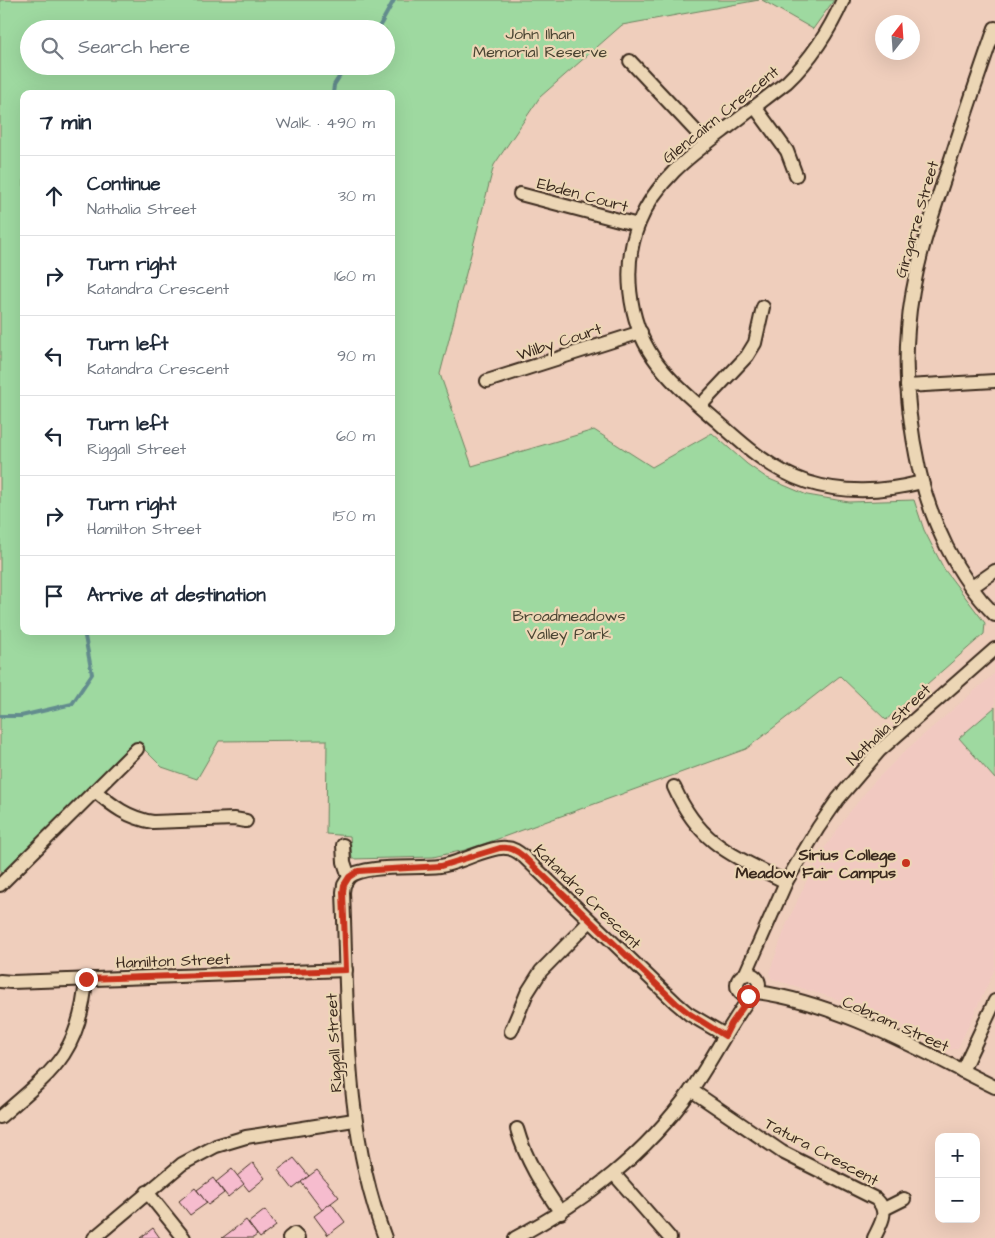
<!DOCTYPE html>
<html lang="en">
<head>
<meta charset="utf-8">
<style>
  :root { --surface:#fff; --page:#f2f2f3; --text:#1f2937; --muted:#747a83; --line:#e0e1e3 }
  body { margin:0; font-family:"Architects Daughter",sans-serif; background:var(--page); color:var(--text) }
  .controls { position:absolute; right:15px; bottom:15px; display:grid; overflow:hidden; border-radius:10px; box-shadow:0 5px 20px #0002 }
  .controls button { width:45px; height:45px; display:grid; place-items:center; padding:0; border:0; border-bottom:1px solid var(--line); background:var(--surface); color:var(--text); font:25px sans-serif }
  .compass { position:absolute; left:875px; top:15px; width:45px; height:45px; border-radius:50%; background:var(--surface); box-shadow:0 5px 20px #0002; rotate:17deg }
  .stop { position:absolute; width:15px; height:15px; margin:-11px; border:4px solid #c8321e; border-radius:50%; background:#fff }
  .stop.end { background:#c8321e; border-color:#fff; box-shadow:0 1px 5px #0008 }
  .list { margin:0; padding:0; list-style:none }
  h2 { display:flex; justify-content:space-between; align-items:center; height:65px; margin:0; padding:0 20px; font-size:21px }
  h2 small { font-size:16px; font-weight:400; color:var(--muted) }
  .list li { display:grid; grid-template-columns:32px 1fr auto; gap:15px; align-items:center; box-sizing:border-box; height:80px; padding:0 20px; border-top:1px solid var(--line) }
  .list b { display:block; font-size:19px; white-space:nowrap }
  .list p { margin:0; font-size:16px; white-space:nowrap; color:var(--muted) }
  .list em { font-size:16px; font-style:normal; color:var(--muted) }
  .icon { flex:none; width:28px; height:28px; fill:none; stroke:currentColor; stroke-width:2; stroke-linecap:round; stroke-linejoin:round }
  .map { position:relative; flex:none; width:995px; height:1238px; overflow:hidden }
  .search { position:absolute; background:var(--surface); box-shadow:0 5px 20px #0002; left:20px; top:20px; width:375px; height:55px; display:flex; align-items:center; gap:12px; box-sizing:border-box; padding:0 18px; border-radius:28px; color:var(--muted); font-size:19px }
  .panel { position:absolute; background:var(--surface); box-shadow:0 5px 20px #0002; left:20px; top:90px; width:375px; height:545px; border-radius:10px }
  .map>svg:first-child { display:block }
  .built { fill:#f1c9c1 }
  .green { fill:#9ed9a0; stroke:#6c825f; fill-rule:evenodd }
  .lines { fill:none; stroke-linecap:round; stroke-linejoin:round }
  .stream { stroke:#638c8e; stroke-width:4 }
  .building { fill:#f6bcce; stroke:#3b2a1e }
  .minor-casing { stroke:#3b2a1e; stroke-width:16 }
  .minor { stroke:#ecd6b5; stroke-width:12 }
  .route { stroke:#c8321e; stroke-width:6 }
  .poi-dot { fill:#c8321e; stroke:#ecd6b5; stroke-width:2 }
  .labels { text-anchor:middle; stroke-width:4.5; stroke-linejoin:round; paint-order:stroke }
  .park-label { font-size:16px; fill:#4a4432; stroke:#ecd6b5 }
  .street-label { font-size:16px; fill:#3b2a1e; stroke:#ecd6b5 }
  .poi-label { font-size:16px; font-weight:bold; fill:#3b2a1e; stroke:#ecd6b5; text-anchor:end }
</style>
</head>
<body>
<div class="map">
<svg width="995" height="1238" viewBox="0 0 995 1238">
  <rect width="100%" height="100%" fill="#efcebc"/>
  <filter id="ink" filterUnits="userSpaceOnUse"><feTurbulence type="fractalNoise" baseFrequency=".02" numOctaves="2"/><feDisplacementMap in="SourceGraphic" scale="10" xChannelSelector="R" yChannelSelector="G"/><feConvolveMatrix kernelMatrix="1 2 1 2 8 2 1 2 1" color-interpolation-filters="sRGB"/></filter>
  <g filter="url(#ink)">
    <polygon class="built" points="995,673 995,969 958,1048 951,1050 895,1021 837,999 772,979 769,973 787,923 808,878 824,849 849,813 873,783 906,750"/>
    <g class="green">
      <path d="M0,0H759L622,25L540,97L494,165L440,374L472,466L594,430L652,467L712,433L747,464L767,478L807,495L849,502L914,500L924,530L944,569L985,623L984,634L886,720L840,676L746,749L495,840L465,850L433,857L352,859L350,836L326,834L327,740L219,741L197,779L162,767L137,742L0,876ZM29,29H386V66H29ZM24,94H391V631H24Z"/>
      <polygon points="762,0 834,0 813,29"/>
      <polygon points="995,707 995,779 959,738"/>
    </g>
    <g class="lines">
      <g class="stream">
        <polyline points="378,29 394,0"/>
        <polyline points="333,94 334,85 346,66"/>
        <polyline points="0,716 21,716 72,704 92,674 84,631"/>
      </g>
    </g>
    <g class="building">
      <polygon points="294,1158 309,1176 293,1189 278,1170"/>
      <polygon points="253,1163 265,1178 249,1191 237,1176"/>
      <polygon points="232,1169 244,1184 228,1197 216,1182"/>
      <polygon points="317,1170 339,1197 322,1210 301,1182"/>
      <polygon points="213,1178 224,1193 208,1205 197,1190"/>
      <polygon points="195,1188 207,1203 190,1215 179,1201"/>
      <polygon points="331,1203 345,1222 328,1235 314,1216"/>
      <polygon points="265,1210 276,1226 260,1238 248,1223"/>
      <polygon points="246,1220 257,1235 253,1238 222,1238"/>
      <polygon points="153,1228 160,1238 140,1238"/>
    </g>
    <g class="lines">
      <g class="minor-casing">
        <g id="minor">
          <path d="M843,0C829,32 812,58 787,82C767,97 747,113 727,128C691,155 656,180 639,223C622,265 628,320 653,357C670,382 695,402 717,421C745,446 771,470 807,482C845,494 884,492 922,482"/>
          <path d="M995,28C979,74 963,121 948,168C930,221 912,273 908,329C904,376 909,423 919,469C931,522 956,576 995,615"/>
          <polyline points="630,61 707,143"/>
          <polyline points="755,107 787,151 796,175"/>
          <polyline points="520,194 638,225"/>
          <polyline points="487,381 641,332"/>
          <polyline points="907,386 995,381"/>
          <polyline points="700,406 747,356 755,343 763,307"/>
          <polyline points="972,587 995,571"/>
          <path d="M674,787C700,845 732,855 786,882"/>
          <path d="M95,791C113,806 128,818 153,822L234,819L246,821"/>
          <path d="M343,845L344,862L349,877L344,885L343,892C348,1008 343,1128 385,1238"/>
          <path d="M349,877C364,864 417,869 440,866C458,864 490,846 506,848C513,848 518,852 523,856L676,1003L689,1014L725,1035"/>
          <polyline points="0,885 137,749"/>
          <circle cx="748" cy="985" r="11"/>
          <polyline points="745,975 786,882 818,828 838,799 879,751 995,649"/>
          <polyline points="0,981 12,982 346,970"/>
          <path d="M757,992C839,1003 921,1051 995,1087"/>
          <polyline points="511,1031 527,993 541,971 590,921"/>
          <polyline points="962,1071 995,1001"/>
          <path d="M691,1090L782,1152L876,1199C890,1212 881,1223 874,1238"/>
          <path d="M0,1117C53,1071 80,1053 86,979"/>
          <path d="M517,1129C526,1161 542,1185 561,1213"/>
          <polyline points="614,1174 670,1238"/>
          <polyline points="147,1192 184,1238"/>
          <polyline points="884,1209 904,1199"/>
          <polyline points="94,1238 182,1164 216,1146 246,1137 354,1120"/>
          <polyline points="289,1238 294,1234 298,1238"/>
          <path d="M515,1238C585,1201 645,1155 692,1089C713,1059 729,1025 751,996"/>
        </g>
      </g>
      <use href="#minor" class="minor"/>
    </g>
  </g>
  <g class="lines" filter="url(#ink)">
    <path class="route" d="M86,979L346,970L343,892L344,885L349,877L358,871L441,866L500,848C510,847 516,850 523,856L676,1003L690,1014L725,1036L731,1024L751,996H748"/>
  </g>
  <circle class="poi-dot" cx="906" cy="863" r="5"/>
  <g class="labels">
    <g class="park-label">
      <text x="540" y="39">John Ilhan<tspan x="540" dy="18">Memorial Reserve</tspan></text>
      <text x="569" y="621">Broadmeadows<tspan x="569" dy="18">Valley Park</tspan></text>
    </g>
    <g class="street-label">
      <text transform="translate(720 114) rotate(-39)" y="6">Glencairn Crescent</text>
      <text transform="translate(583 194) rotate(15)" y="6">Ebden Court</text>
      <text transform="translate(916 219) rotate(-74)" y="6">Girgarre Street</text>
      <text transform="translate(559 341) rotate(-18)" y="6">Wilby Court</text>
      <text transform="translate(888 724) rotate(-44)" y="6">Nathalia Street</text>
      <text transform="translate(588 896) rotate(44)" y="6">Katandra Crescent</text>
      <text transform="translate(173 960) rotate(-2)" y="6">Hamilton Street</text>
      <text transform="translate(896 1023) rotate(24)" y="6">Cobram Street</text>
      <text transform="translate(333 1043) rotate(-93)" y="6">Riggall Street</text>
      <text transform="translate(822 1151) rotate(28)" y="6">Tatura Crescent</text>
    </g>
    <g class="poi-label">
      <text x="896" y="860">Sirius College<tspan x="896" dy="18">Meadow Fair Campus</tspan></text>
    </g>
  </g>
</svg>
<div class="controls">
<button>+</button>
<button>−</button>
</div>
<svg class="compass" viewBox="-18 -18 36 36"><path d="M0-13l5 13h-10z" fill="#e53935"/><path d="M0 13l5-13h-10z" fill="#747a83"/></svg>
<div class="stop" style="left:748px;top:996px"></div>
<div class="stop end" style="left:86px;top:979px"></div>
<div class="search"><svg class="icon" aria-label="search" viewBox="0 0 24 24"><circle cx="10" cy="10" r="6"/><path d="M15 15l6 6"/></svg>Search here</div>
<section class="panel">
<h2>7 min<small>Walk · 490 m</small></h2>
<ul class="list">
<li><svg class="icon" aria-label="ahead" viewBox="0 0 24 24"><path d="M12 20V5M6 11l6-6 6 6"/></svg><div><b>Continue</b><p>Nathalia Street</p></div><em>30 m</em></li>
<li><svg class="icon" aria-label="right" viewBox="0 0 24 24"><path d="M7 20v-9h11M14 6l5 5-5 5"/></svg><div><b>Turn right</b><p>Katandra Crescent</p></div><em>160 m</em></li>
<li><svg class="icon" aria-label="left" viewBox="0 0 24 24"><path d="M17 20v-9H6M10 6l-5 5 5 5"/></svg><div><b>Turn left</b><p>Katandra Crescent</p></div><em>90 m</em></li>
<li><svg class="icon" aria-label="left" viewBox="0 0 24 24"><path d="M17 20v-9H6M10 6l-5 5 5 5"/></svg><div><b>Turn left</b><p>Riggall Street</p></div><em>60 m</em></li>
<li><svg class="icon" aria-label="right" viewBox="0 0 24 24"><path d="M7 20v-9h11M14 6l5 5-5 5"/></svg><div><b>Turn right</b><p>Hamilton Street</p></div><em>150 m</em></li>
<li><svg class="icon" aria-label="arrive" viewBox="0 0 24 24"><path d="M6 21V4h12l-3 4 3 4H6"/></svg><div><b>Arrive at destination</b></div></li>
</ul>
</section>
</div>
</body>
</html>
